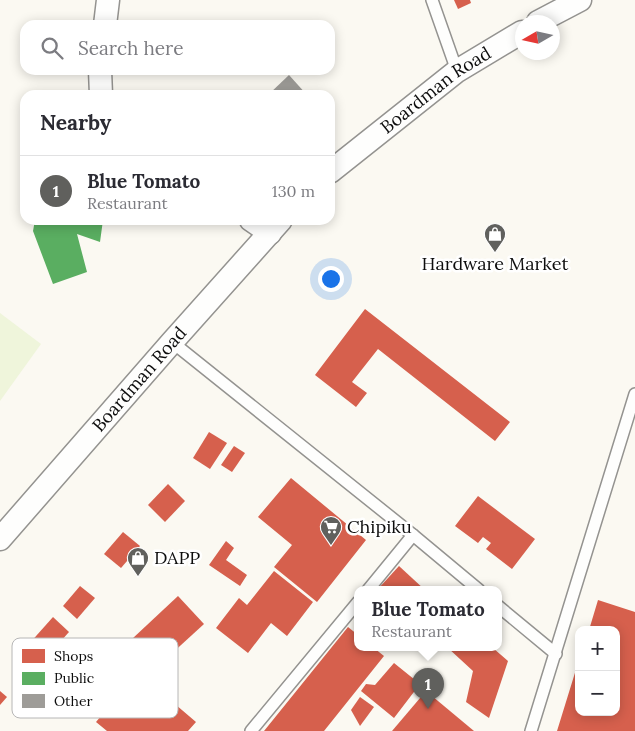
<!DOCTYPE html>
<html lang="en">
<head>
<meta charset="utf-8">
<style>
  :root { --surface:#fff; --page:#f7f7f7; --text:#2b2b33; --muted:#7c7c81; --line:#e1e1e2; --accent:#60605d }
  body { margin:0; font-family:Lora,serif; background:var(--page); color:var(--text) }
  .controls { position:absolute; right:15px; bottom:15px; display:grid; overflow:hidden; border-radius:10px; box-shadow:0 2px 12px #0003 }
  .controls button { width:45px; height:45px; display:grid; place-items:center; padding:0; border:0; border-bottom:1px solid var(--line); background:var(--surface); color:var(--text); font:25px sans-serif }
  .compass { position:absolute; left:515px; top:15px; width:45px; height:45px; border-radius:50%; background:var(--surface); box-shadow:0 2px 12px #0003; rotate:261deg }
  .you { position:absolute; left:330px; top:278px; width:18px; height:18px; margin:-12px; border:4px solid #fff; border-radius:50%; background:#1a73e8; box-shadow:0 0 0 8px #1a73e833 }
  .badge { display:grid; place-items:center; width:32px; height:32px; border-radius:50%; background:var(--accent); color:#fff; font-size:16px; font-weight:700 }
  .pin { position:absolute; translate:-50% -41px; filter:drop-shadow(0 1px 2px #0008) }
  .pin::after { content:''; position:absolute; top:26px; width:18px; height:15px; background:inherit; clip-path:polygon(0 0,100% 0,50% 100%) }
  .popup { position:absolute; left:354px; top:586px; width:148px; height:65px; box-sizing:border-box; display:grid; place-content:center; border-radius:10px; background:var(--surface); filter:drop-shadow(0 1px 4px #0005); font-size:16px; white-space:nowrap; color:var(--muted) }
  .popup b { font-size:19px; color:var(--text) }
  .popup::after { content:''; position:absolute; left:50%; top:100%; margin-left:-10px; border:10px solid transparent; border-top-color:var(--surface) }
  .list { margin:0; padding:0; list-style:none }
  h2 { display:flex; justify-content:space-between; align-items:center; height:65px; margin:0; padding:0 20px; font-size:21px }
  h2 small { font-size:16px; font-weight:400; color:var(--muted) }
  .list li { display:grid; grid-template-columns:32px 1fr auto; gap:15px; align-items:center; box-sizing:border-box; height:70px; padding:0 20px; border-top:1px solid var(--line) }
  .list b { display:block; font-size:19px; white-space:nowrap }
  .list p { margin:0; font-size:16px; white-space:nowrap; color:var(--muted) }
  .list em { font-size:16px; font-style:normal; color:var(--muted) }
  .icon { flex:none; width:28px; height:28px; fill:none; stroke:currentColor; stroke-width:2; stroke-linecap:round; stroke-linejoin:round }
  .map { position:relative; flex:none; width:635px; height:731px; overflow:hidden }
  .search { position:absolute; background:var(--surface); box-shadow:0 2px 12px #0003; left:20px; top:20px; width:315px; height:55px; display:flex; align-items:center; gap:12px; box-sizing:border-box; padding:0 18px; border-radius:15px; color:var(--muted); font-size:19px }
  .panel { position:absolute; background:var(--surface); box-shadow:0 2px 12px #0003; left:20px; top:90px; width:315px; height:135px; border-radius:15px }
  .map>svg:first-child { display:block }
  .pitch { fill:#eff5db }
  .shops { fill:#d6604d }
  .public { fill:#5aae61 }
  .building { fill:#9e9c98 }
  .lines { fill:none; stroke-linecap:round; stroke-linejoin:round }
  .service-casing { stroke:#949390; stroke-width:14 }
  .minor-casing { stroke:#949390; stroke-width:25 }
  .service { stroke:#fefefd; stroke-width:11 }
  .minor { stroke:#fefefd; stroke-width:22 }
  .labels { text-anchor:middle; stroke-width:5; stroke-linejoin:round; paint-order:stroke }
  .street-label { font-size:18px; fill:#0d0d0d; stroke:#fff }
  .poi-label { font-size:18px; fill:#0d0d0d; stroke:#fff; text-anchor:start }
  .key { fill:#fff; stroke:#b6b6b6; stroke-width:1 }
  .key-label { font-size:14px; fill:#0d0d0d }
</style>
</head>
<body>
<div class="map">
<svg width="635" height="731" viewBox="0 0 635 731">
  <rect width="100%" height="100%" fill="#fbf9f2"/>
  <polygon class="pitch" points="0,313 41,344 0,401"/>
  <g class="shops">
    <polygon points="454,0 470,0 471,3 458,9"/>
    <polygon points="365,309 510,422 495,441 378,349 352,382 367,393 356,407 315,375"/>
    <polygon points="209,432 227,443 210,469 193,458"/>
    <polygon points="234,446 245,453 232,472 221,465"/>
    <polygon points="291,478 366,540 317,602 274,567 292,545 258,517"/>
    <polygon points="168,484 185,501 165,522 148,505"/>
    <polygon points="478,496 535,539 512,569 486,549 491,543 483,537 478,543 455,526"/>
    <polygon points="123,532 140,546 121,568 104,554"/>
    <polygon points="226,541 234,548 226,560 247,575 240,586 209,565"/>
    <polygon points="399,566 425,590 377,590"/>
    <polygon points="274,571 313,602 287,636 271,623 248,653 216,628 239,598 247,605"/>
    <polygon points="80,586 95,598 77,619 63,606"/>
    <polygon points="178,596 204,624 157,667 132,639"/>
    <polygon points="598,600 635,612 635,731 557,731 578,663 579,712 616,712 616,630 589,630"/>
    <polygon points="53,617 69,632 36,669 20,654"/>
    <polygon points="348,627 358,635 358,648 374,648 384,656 324,731 264,731"/>
    <polygon points="448,648 493,648 508,661 489,718 466,702 473,671"/>
    <polygon points="394,663 420,684 394,718 361,691 366,684 375,685"/>
    <polygon points="0,691 7,697 0,705"/>
    <polygon points="426,691 474,731 392,731"/>
    <polygon points="162,693 196,722 188,731 107,731 96,722 116,698 140,718"/>
    <polygon points="360,697 374,707 360,726 351,710"/>
  </g>
  <polygon class="public" points="35,220 103,220 100,242 77,234 87,272 53,284 33,231"/>
  <polygon class="building" points="289,75 307,95 268,95"/>
  <g class="lines">
    <g class="service-casing">
      <g id="service">
        <polyline points="432,0 457,71"/>
        <polyline points="172,342 413,535 479,590"/>
        <polyline points="368,590 413,535"/>
        <polyline points="498,606 556,654"/>
        <polyline points="251,731 358,602"/>
        <polyline points="531,731 635,394"/>
      </g>
    </g>
    <g class="minor-casing">
      <g id="minor">
        <polyline points="538,22 580,0"/>
        <polyline points="105,25 108,0"/>
        <polyline points="100,70 101,95"/>
        <path id="s1" d="M330,172L457,71L522,32"/>
        <polyline points="251,220 270,233"/>
        <path id="s2" d="M0,539L172,342L281,220"/>
      </g>
    </g>
    <use href="#service" class="service"/>
    <use href="#minor" class="minor"/>
  </g>
  <defs>
    <g id="shop-pin" transform="scale(1.125)"><path d="M0 17L-7.5 6A9.5 9.5 0 1 1 7.5 6Z" fill="#60605d" stroke="#fff"/><path d="M-5-2.5h2.3a2.7 3.5 0 0 1 5.4 0H5L5.5 6h-11ZM-1.5-2.5h3a1.5 2.3 0 0 0-3 0Z" fill="#fff"/></g>
    <g id="supermarket-pin" transform="scale(1.125)"><path d="M0 17L-7.5 6A9.5 9.5 0 1 1 7.5 6Z" fill="#60605d" stroke="#fff"/><path d="M-6-5.5h2.5l.6 2H6L4.5 2H-2.5L-4.4-4H-6ZM-1.5 3.2a1.3 1.3 0 1 0 .1 0ZM3 3.2a1.3 1.3 0 1 0 .1 0Z" fill="#fff"/></g>
  </defs>
  <g fill-rule="evenodd">
    <use href="#shop-pin" x="495" y="234"/>
    <use href="#supermarket-pin" x="331" y="527"/>
    <use href="#shop-pin" x="138" y="558"/>
  </g>
  <g class="labels">
    <g class="street-label">
      <text dy="6" stroke="none"><textPath href="#s1" startOffset="134">Boardman Road</textPath></text>
      <text dy="6" stroke="none"><textPath href="#s2" startOffset="212">Boardman Road</textPath></text>
    </g>
    <g class="poi-label">
      <text x="495" y="270" text-anchor="middle">Hardware Market</text>
      <text x="347" y="533">Chipiku</text>
      <text x="154" y="564">DAPP</text>
    </g>
  </g>
  <rect x="12" y="638" width="166" height="80" rx="8" class="key"/>
  <rect x="22" y="649" width="23" height="14" fill="#d6604d"/>
  <rect x="22" y="672" width="23" height="13" fill="#5aae61"/>
  <rect x="22" y="694" width="23" height="14" fill="#9e9c98"/>
  <g class="key-label">
    <text x="54" y="661">Shops</text>
    <text x="54" y="683">Public</text>
    <text x="54" y="706">Other</text>
  </g>
</svg>
<div class="controls">
<button>+</button>
<button>−</button>
</div>
<svg class="compass" viewBox="-18 -18 36 36"><path d="M0-13l5 13h-10z" fill="#e53935"/><path d="M0 13l5-13h-10z" fill="#7c7c81"/></svg>
<div class="you"></div>
<div class="pin badge" style="left:428px;top:709px">1</div>
<div class="popup"><b>Blue Tomato</b>Restaurant</div>
<div class="search"><svg class="icon" aria-label="search" viewBox="0 0 24 24"><circle cx="10" cy="10" r="6"/><path d="M15 15l6 6"/></svg>Search here</div>
<section class="panel">
<h2>Nearby<small></small></h2>
<ul class="list">
<li><span class="badge">1</span><div><b>Blue Tomato</b><p>Restaurant</p></div><em>130 m</em></li>
</ul>
</section>
</div>
</body>
</html>
